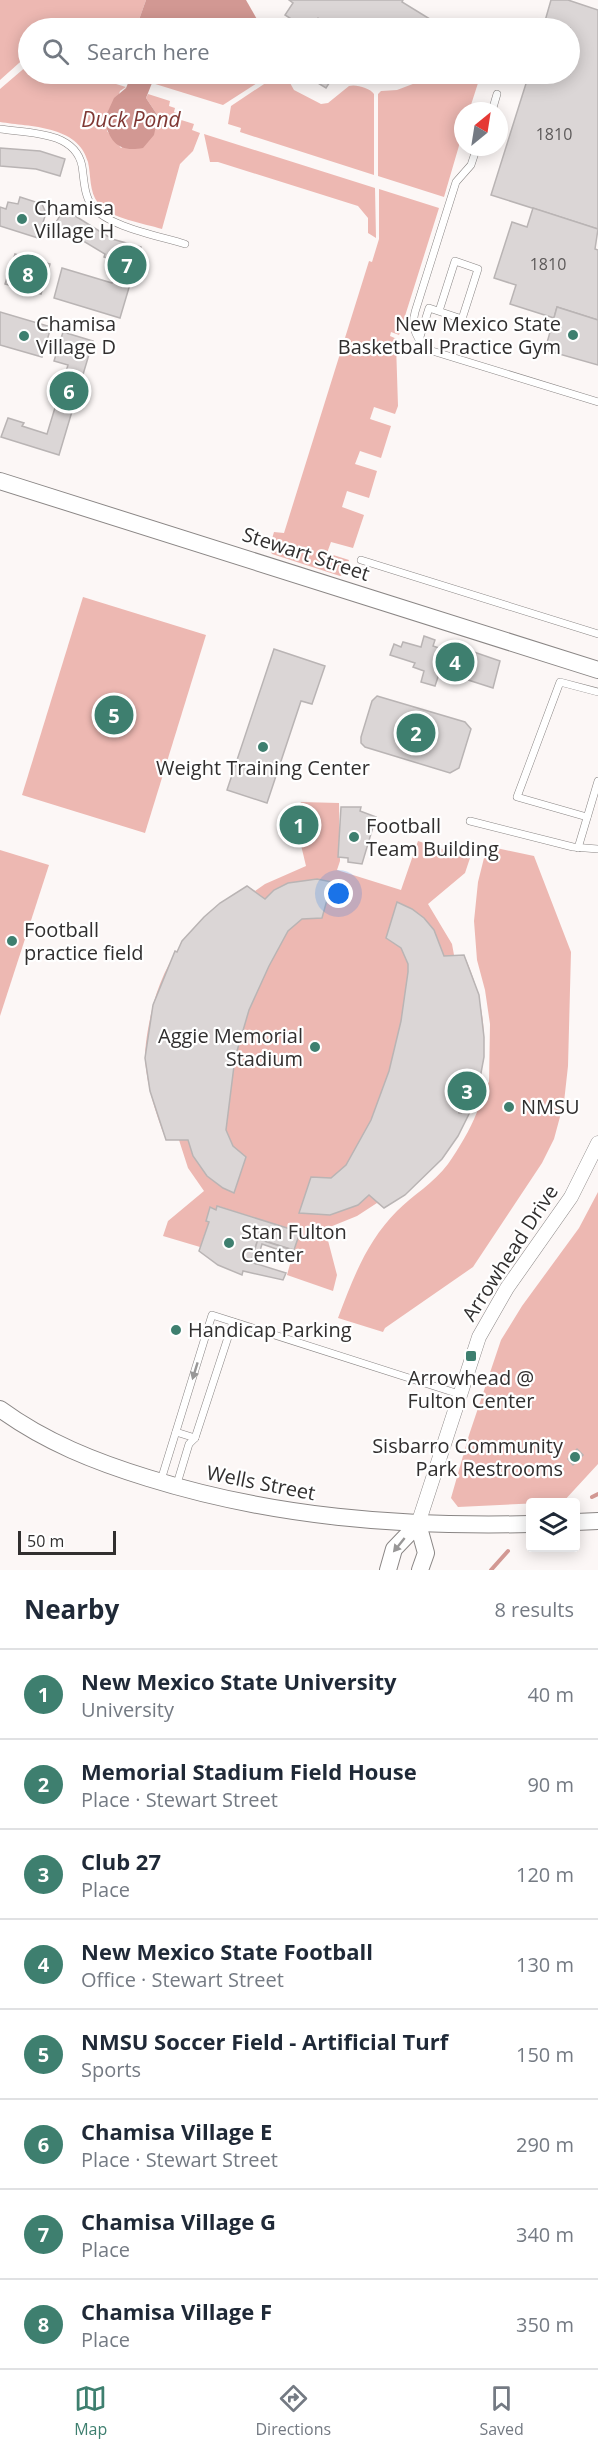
<!DOCTYPE html>
<html lang="en">
<head>
<meta charset="utf-8">
<style>
  :root { --surface:#fff; --page:#f6f6f7; --text:#1f2937; --muted:#747a83; --line:#e0e1e3; --accent:#3e7f6f }
  body { margin:0; font-family:"Open Sans",sans-serif; background:var(--page); color:var(--text) }
  .controls { position:absolute; right:18px; bottom:18px; display:grid; overflow:hidden; border-radius:6px; box-shadow:0 3px 15px #0003 }
  .controls button { width:54px; height:54px; display:grid; place-items:center; padding:0; border:0; border-bottom:2px solid var(--line); background:var(--surface); color:var(--text); font:30px sans-serif }
  .compass { position:absolute; left:454px; top:102px; width:54px; height:54px; border-radius:50%; background:var(--surface); box-shadow:0 3px 15px #0003; rotate:30deg }
  .scale { position:absolute; left:18px; bottom:15px; width:98px; box-sizing:border-box; padding-left:6px; border:3px solid #312f2f; border-top:0; font-size:16px; line-height:21px; white-space:nowrap; color:#312f2f; -webkit-text-stroke:4px #fff; paint-order:stroke }
  .you { position:absolute; left:339px; top:894px; width:21px; height:21px; margin:-15px; border:4px solid #fff; border-radius:50%; background:#1a73e8; box-shadow:0 0 0 9px #1a73e833 }
  .badge { display:grid; place-items:center; width:39px; height:39px; border-radius:50%; background:var(--accent); color:#fff; font-size:20px; font-weight:700 }
  .pin { position:absolute; translate:-50% -50%; border:3px solid #fff; box-shadow:0 2px 6px #0006 }
  .list { margin:0; padding:0; list-style:none }
  h2 { display:flex; justify-content:space-between; align-items:center; height:78px; margin:0; padding:0 24px; font-size:26px }
  h2 small { font-size:20px; font-weight:400; color:var(--muted) }
  .list li { display:grid; grid-template-columns:39px 1fr auto; gap:18px; align-items:center; box-sizing:border-box; height:90px; padding:0 24px; border-top:2px solid var(--line) }
  .list b { display:block; font-size:22px; white-space:nowrap }
  .list p { margin:0; font-size:20px; white-space:nowrap; color:var(--muted) }
  .list em { font-size:20px; font-style:normal; color:var(--muted) }
  .icon { flex:none; width:33px; height:33px; fill:none; stroke:currentColor; stroke-width:2; stroke-linecap:round; stroke-linejoin:round }
  .map { position:relative; flex:none; width:598px; height:1570px; overflow:hidden }
  .search { position:absolute; background:var(--surface); box-shadow:0 3px 15px #0003; left:18px; right:18px; top:18px; height:66px; display:flex; align-items:center; gap:15px; box-sizing:border-box; padding:0 21px; border-radius:33px; color:var(--muted); font-size:22px }
  .sheet { height:798px; background:var(--surface) }
  nav { display:flex; justify-content:space-around; align-items:center; box-sizing:border-box; height:84px; border-top:2px solid var(--line); background:var(--surface); font-size:16px; color:var(--muted) }
  nav a { display:grid; justify-items:center; gap:3px }
  nav .on { color:var(--accent) }
  .map>svg:first-child { display:block }
  .green { fill:#edb8b2 }
  .water { fill:#d29893 }
  .lines { fill:none; stroke-linecap:round; stroke-linejoin:round }
  .stream { stroke:#d29893; stroke-width:4 }
  .building { fill:#dbd6d6; stroke:#b9b4b4; stroke-width:1.5 }
  .service-casing { stroke:#8a8685; stroke-width:8 }
  .minor-casing { stroke:#8a8685; stroke-width:15 }
  .tertiary-casing { stroke:#8a8685; stroke-width:18 }
  .service { stroke:#fff; stroke-width:7 }
  .minor { stroke:#fff; stroke-width:14 }
  .tertiary { stroke:#fff; stroke-width:16 }
  .oneway { fill:#989797 }
  .poi-dot { fill:#3e7f6f; stroke:#fff; stroke-width:2 }
  .labels { text-anchor:middle; stroke-width:4.5; stroke-linejoin:round; paint-order:stroke }
  .number-label { font-size:16px; fill:#5c5959 }
  .poi-label { font-size:20px; fill:#312f2f; stroke:#fff; text-anchor:start }
  .street-label { font-size:20px; fill:#312f2f; stroke:#fff }
  .water-label { font-size:21px; font-style:italic; fill:#7f3834; stroke:#fff }
</style>
</head>
<body>
<div class="map">
<svg width="598" height="1570" viewBox="0 0 598 1570">
  <rect width="100%" height="100%" fill="#fcf7f6"/>
  <g class="green">
    <polygon points="0,0 146,0 136,28 28,28 28,55 0,80"/>
    <path d="M28,65V74H83L126,87L120,91L107,131L121,148L158,116L146,98L148,94L170,101L169,106L175,108L174,112L179,114L178,119L194,124L192,130L200,133L193,151L180,164L162,229C143,223 111,219 98,203C89,192 91,175 88,162C78,125 30,127 0,122V89Z"/>
    <polygon points="163,74 271,74 223,105 152,83"/>
    <path d="M279,74L286,76L294,90L321,104L328,103L349,86C356,84 370,88 374,94V175L240,132L241,128L228,124L231,106Z"/>
    <polygon points="439,74 455,74 479,80 469,111 463,111 463,132 444,197 378,176 378,94 381,91 397,90"/>
    <polygon points="204,134 375,188 376,238 368,233 368,218 358,206 218,162 210,162"/>
    <polygon points="379,189 439,208 399,335 391,332 390,336 397,339 396,344 398,406 395,414 374,407 370,419 391,426 381,458 360,451 355,464 377,471 369,498 347,491 342,507 364,515 353,548 331,542 327,553 349,560 344,574 340,576 272,554 269,549 274,532 284,533 369,261 372,262 379,239"/>
    <polygon points="83,597 206,635 145,833 22,795"/>
    <path d="M301,802L339,803L340,861L337,870L401,890L418,841L470,858L465,873L428,904L452,944L454,955H464C510,1055 474,1151 384,1208L377,1203L357,1216L325,1229L337,1275L333,1291L287,1275L299,1232L218,1206L216,1210L210,1208L206,1221L209,1222L200,1247L163,1236L168,1221L204,1191L188,1168L179,1140H166C156,1114 147,1087 145,1059C145,1044 148,1028 151,1014C164,956 197,915 247,886L255,891L265,884L306,866L295,820Z"/>
    <path d="M487,846L534,856L571,952L568,1066L564,1102L554,1139L542,1163L473,1267L385,1328L383,1332L338,1318C352,1281 366,1242 397,1211C413,1195 434,1183 448,1164C459,1148 470,1130 477,1112C482,1102 481,1090 489,1082L490,1024L485,990L477,960L474,921L478,882Z"/>
    <polygon points="0,850 49,865 0,1016"/>
    <polygon points="598,1192 598,1464 563,1502 458,1507 451,1498 469,1435 501,1340 522,1306 579,1228"/>
  </g>
  <g class="water">
    <polygon points="146,0 246,0 262,28 136,28"/>
    <path d="M129,74H163L152,83L146,98L158,116L154,135L143,148C119,152 111,144 104,120L114,98L126,88L131,76Z"/>
  </g>
  <g class="lines">
    <g class="stream">
      <polyline points="592,1497 598,1494"/>
      <polyline points="491,1570 508,1551"/>
    </g>
  </g>
  <g class="building">
    <polygon points="289,0 403,0 402,2 438,24 435,28 329,28 330,27 318,18 311,28 305,28 285,15 293,3"/>
    <polygon points="551,0 568,0 598,10 598,229 491,195 529,74 570,74 570,28 543,28"/>
    <polygon points="303,74 335,74 326,88"/>
    <polygon points="0,148 40,151 65,159 60,176 36,169 0,166"/>
    <polygon points="20,197 42,204 46,213 38,238 0,226 0,207 6,209 8,202 18,204"/>
    <polygon points="533,208 598,229 595,249 598,250 598,320 557,307 554,318 510,304 516,285 494,278 512,222 527,227"/>
    <polygon points="64,209 112,239 141,247 120,318 54,298 62,268 112,283 119,262 104,257 105,254 55,224"/>
    <polygon points="15,254 50,264 41,294 5,284"/>
    <polygon points="557,307 598,320 598,365 545,350"/>
    <polygon points="0,312 51,327 42,357 0,345"/>
    <polygon points="63,332 93,341 59,455 1,437 8,418 24,423 22,426 47,434 68,365 54,361"/>
    <polygon points="424,636 435,640 433,646 469,658 471,651 500,661 493,688 440,671 435,686 421,682 424,671 413,667 415,663 390,655 394,644 401,647 403,642 421,647"/>
    <polygon points="274,649 325,666 312,704 301,701 267,803 227,790"/>
    <polygon points="377,696 465,722 471,729 459,768 450,773 365,747 361,743 361,737 372,701"/>
    <polygon points="341,807 361,807 360,811 376,817 362,864 348,862 348,858 338,857"/>
    <polygon points="317,879 332,882 322,918 302,919 288,931 269,966 249,1010 235,1058 226,1130 233,1146 246,1157 234,1193 223,1188 207,1176 193,1156 188,1140 166,1140 150,1091 145,1058 153,1005 175,951 177,952 182,941 204,917 220,903 247,886 265,899 274,890 288,883"/>
    <polygon points="397,902 412,909 424,918 434,930 444,956 464,955 479,995 484,1037 484,1057 481,1073 469,1114 458,1136 442,1159 405,1195 384,1208 369,1195 358,1205 330,1215 299,1213 311,1177 331,1178 346,1165 371,1120 389,1071 401,1021 408,972 408,964 401,948 386,938"/>
    <polygon points="471,1073 474,1077 480,1080 468,1113 459,1113 455,1099 460,1083 467,1079"/>
    <polygon points="217,1206 300,1232 294,1250 258,1239 251,1262 286,1273 283,1280 243,1271 242,1275 218,1265 199,1251 209,1222 206,1221 210,1207 216,1210"/>
    <polygon points="258,1239 289,1249 288,1253 262,1244 256,1264 251,1262"/>
    <polygon points="577,1449 583,1455 573,1465 568,1459"/>
  </g>
  <g class="lines">
    <g class="service-casing">
      <g id="service">
        <polyline points="492,111 497,94"/>
        <path d="M0,129C28,133 75,131 82,166C84,179 84,195 92,206C108,227 160,236 185,244"/>
        <path d="M477,147L471,165L456,182L415,312C411,328 416,339 429,350L598,402"/>
        <polyline points="419,340 429,308 462,319 478,269 455,261 439,311"/>
        <polyline points="361,560 598,634"/>
        <polyline points="587,817 517,797 560,682 598,692"/>
        <polyline points="470,821 573,847 598,849"/>
        <polyline points="578,848 598,781"/>
        <polyline points="176,1432 195,1438"/>
        <polyline points="161,1480 212,1315 459,1394"/>
        <polyline points="176,1487 189,1444 195,1438 233,1322"/>
      </g>
    </g>
    <g class="minor-casing">
      <polyline id="minor" points="418,1524 479,1337 507,1288 571,1197 598,1143"/>
    </g>
    <g class="tertiary-casing">
      <g id="tertiary">
        <polyline points="0,481 598,670"/>
        <path d="M0,1409C45,1442 96,1462 148,1478C273,1517 400,1527 530,1524"/>
        <polyline points="576,1522 598,1521"/>
        <polyline points="418,1524 426,1553 420,1570"/>
        <polyline points="388,1570 394,1549 418,1524"/>
      </g>
    </g>
    <use href="#service" class="service"/>
    <use href="#minor" class="minor"/>
    <use href="#tertiary" class="tertiary"/>
  </g>
  <defs><path id="oneway-solid" d="M-6-.8H1V-3.2L6.5 0L1 3.2V.8H-6Z" transform="scale(1.5)"/></defs>
  <g class="oneway">
    <use href="#oneway-solid" transform="translate(195 1371) rotate(107)"/>
    <use href="#oneway-solid" transform="translate(399 1545) rotate(129)"/>
  </g>
  <g class="poi-dot">
    <circle cx="22" cy="219" r="6"/>
    <circle cx="573" cy="335" r="6"/>
    <circle cx="24" cy="336" r="6"/>
    <circle cx="263" cy="747" r="6"/>
    <circle cx="354" cy="837" r="6"/>
    <circle cx="12" cy="941" r="6"/>
    <circle cx="315" cy="1047" r="6"/>
    <circle cx="509" cy="1107" r="6"/>
    <circle cx="229" cy="1243" r="6"/>
    <circle cx="176" cy="1330" r="6"/>
    <rect x="465" y="1350" width="12" height="12" rx="3"/>
    <circle cx="575" cy="1457" r="6"/>
  </g>
  <g class="labels">
    <g class="number-label">
      <text x="554" y="140">1810</text>
      <text x="548" y="270">1810</text>
    </g>
    <g class="poi-label">
      <text x="34" y="215">Chamisa<tspan x="34" dy="23">Village H</tspan></text>
      <text x="36" y="331">Chamisa<tspan x="36" dy="23">Village D</tspan></text>
      <text x="561" y="331" text-anchor="end">New Mexico State<tspan x="561" dy="23">Basketball Practice Gym</tspan></text>
      <text x="263" y="775" text-anchor="middle">Weight Training Center</text>
      <text x="366" y="833">Football<tspan x="366" dy="23">Team Building</tspan></text>
      <text x="24" y="937">Football<tspan x="24" dy="23">practice field</tspan></text>
      <text x="303" y="1043" text-anchor="end">Aggie Memorial<tspan x="303" dy="23">Stadium</tspan></text>
      <text x="521" y="1114">NMSU</text>
      <text x="241" y="1239">Stan Fulton<tspan x="241" dy="23">Center</tspan></text>
      <text x="188" y="1337">Handicap Parking</text>
      <text x="471" y="1385" text-anchor="middle">Arrowhead @<tspan x="471" dy="23">Fulton Center</tspan></text>
      <text x="563" y="1453" text-anchor="end">Sisbarro Community<tspan x="563" dy="23">Park Restrooms</tspan></text>
    </g>
    <g class="street-label">
      <text transform="translate(306 554) rotate(18)" y="7">Stewart Street</text>
      <text transform="translate(510 1253) rotate(-57)" y="7">Arrowhead Drive</text>
      <text transform="translate(261 1483) rotate(11)" y="7">Wells Street</text>
    </g>
    <g class="water-label">
      <text x="131" y="127">Duck Pond</text>
    </g>
  </g>
</svg>
<div class="controls">
<button><svg class="icon" aria-label="layers" viewBox="0 0 24 24"><path d="M12 4l9 5-9 5-9-5zM3 14l9 5 9-5"/></svg></button>
</div>
<svg class="compass" viewBox="-18 -18 36 36"><path d="M0-13l5 13h-10z" fill="#e53935"/><path d="M0 13l5-13h-10z" fill="#747a83"/></svg>
<div class="scale">50 m</div>
<div class="you"></div>
<div class="pin badge" style="left:299px;top:825px">1</div>
<div class="pin badge" style="left:416px;top:733px">2</div>
<div class="pin badge" style="left:467px;top:1091px">3</div>
<div class="pin badge" style="left:455px;top:662px">4</div>
<div class="pin badge" style="left:114px;top:715px">5</div>
<div class="pin badge" style="left:69px;top:391px">6</div>
<div class="pin badge" style="left:127px;top:265px">7</div>
<div class="pin badge" style="left:28px;top:274px">8</div>
<div class="search"><svg class="icon" aria-label="search" viewBox="0 0 24 24"><circle cx="10" cy="10" r="6"/><path d="M15 15l6 6"/></svg>Search here</div>
</div>
<section class="sheet">
<h2>Nearby<small>8 results</small></h2>
<ul class="list">
<li><span class="badge">1</span><div><b>New Mexico State University</b><p>University</p></div><em>40 m</em></li>
<li><span class="badge">2</span><div><b>Memorial Stadium Field House</b><p>Place · Stewart Street</p></div><em>90 m</em></li>
<li><span class="badge">3</span><div><b>Club 27</b><p>Place</p></div><em>120 m</em></li>
<li><span class="badge">4</span><div><b>New Mexico State Football</b><p>Office · Stewart Street</p></div><em>130 m</em></li>
<li><span class="badge">5</span><div><b>NMSU Soccer Field - Artificial Turf</b><p>Sports</p></div><em>150 m</em></li>
<li><span class="badge">6</span><div><b>Chamisa Village E</b><p>Place · Stewart Street</p></div><em>290 m</em></li>
<li><span class="badge">7</span><div><b>Chamisa Village G</b><p>Place</p></div><em>340 m</em></li>
<li><span class="badge">8</span><div><b>Chamisa Village F</b><p>Place</p></div><em>350 m</em></li>
</ul>
</section>
<nav>
<a class="on"><svg class="icon" aria-label="map" viewBox="0 0 24 24"><path d="M3 6l6-2 6 2 6-2v14l-6 2-6-2-6 2zM9 4v14M15 6v14"/></svg>Map</a>
<a><svg class="icon" aria-label="directions" viewBox="0 0 24 24"><path d="M12 3l9 9-9 9-9-9zM9 14v-3h6M13 9l2 2-2 2"/></svg>Directions</a>
<a><svg class="icon" aria-label="saved" viewBox="0 0 24 24"><path d="M7 4h10v16l-5-4-5 4z"/></svg>Saved</a>
</nav>
</body>
</html>
